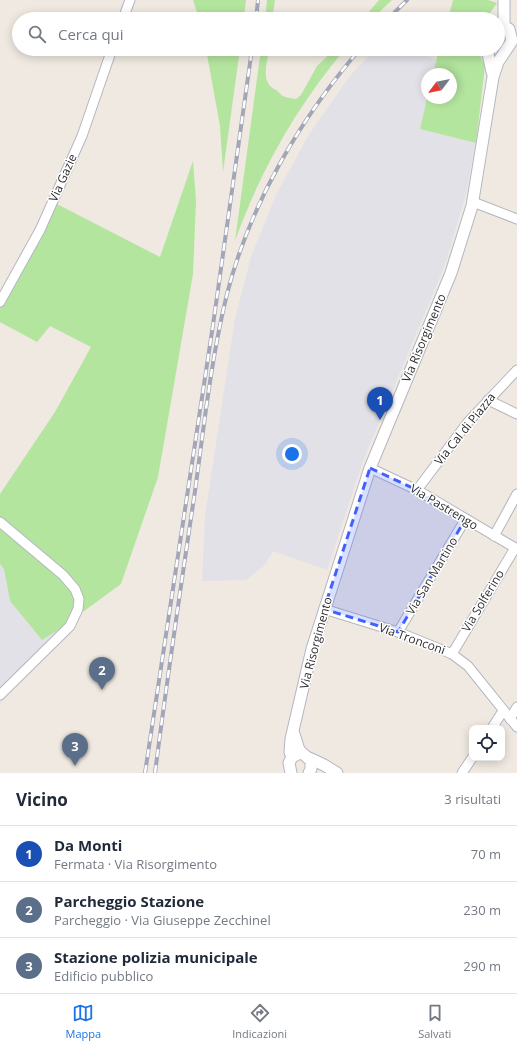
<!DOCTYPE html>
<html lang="it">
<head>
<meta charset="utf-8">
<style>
  :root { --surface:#fff; --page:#f2f2f3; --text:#1f2937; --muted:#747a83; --line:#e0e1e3; --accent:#1a73e8 }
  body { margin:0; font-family:"Open Sans",sans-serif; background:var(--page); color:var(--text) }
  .controls { position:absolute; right:12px; bottom:12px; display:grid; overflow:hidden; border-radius:8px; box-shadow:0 2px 10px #0003 }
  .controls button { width:36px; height:36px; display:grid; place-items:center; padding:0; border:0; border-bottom:1px solid var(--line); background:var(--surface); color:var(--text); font:20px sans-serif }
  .compass { position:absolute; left:421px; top:68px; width:36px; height:36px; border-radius:50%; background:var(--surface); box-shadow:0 2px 10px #0003; rotate:238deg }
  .you { position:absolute; left:292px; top:454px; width:14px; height:14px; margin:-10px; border:3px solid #fff; border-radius:50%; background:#1a73e8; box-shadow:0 0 0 6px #1a73e833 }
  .badge { display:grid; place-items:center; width:26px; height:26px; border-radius:50%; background:var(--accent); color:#fff; font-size:13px; font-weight:700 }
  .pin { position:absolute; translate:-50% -33px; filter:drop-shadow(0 1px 2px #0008) }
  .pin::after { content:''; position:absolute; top:21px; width:14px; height:12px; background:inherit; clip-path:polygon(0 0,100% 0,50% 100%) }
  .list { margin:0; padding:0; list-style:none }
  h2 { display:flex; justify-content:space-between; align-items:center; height:52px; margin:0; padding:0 16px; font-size:17px }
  h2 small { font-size:13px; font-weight:400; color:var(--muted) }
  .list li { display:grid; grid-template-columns:26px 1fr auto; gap:12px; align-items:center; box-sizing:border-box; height:56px; padding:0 16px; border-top:1px solid var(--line) }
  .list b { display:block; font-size:15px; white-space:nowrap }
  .list p { margin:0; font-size:13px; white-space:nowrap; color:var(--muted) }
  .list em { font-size:13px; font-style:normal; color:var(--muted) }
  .icon { flex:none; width:22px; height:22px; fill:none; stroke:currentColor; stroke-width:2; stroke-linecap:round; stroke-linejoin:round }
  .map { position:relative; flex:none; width:517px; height:773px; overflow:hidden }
  .search { position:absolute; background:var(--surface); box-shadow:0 2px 10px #0003; left:12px; right:12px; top:12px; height:44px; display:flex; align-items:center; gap:10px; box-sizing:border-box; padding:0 14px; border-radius:22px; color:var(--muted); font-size:15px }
  .sheet { height:220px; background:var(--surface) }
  nav { display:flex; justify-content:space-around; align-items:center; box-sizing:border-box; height:56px; border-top:1px solid var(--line); background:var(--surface); font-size:11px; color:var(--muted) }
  nav a { display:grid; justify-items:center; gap:2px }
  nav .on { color:var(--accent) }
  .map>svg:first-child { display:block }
  .industrial { fill:#e3e1e8 }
  .green { fill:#b4e59e }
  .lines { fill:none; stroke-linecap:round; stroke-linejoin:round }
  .minor-casing { stroke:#b4b6c1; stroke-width:11 }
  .tertiary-casing { stroke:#b4b6c1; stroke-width:13 }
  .minor { stroke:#fff; stroke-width:9 }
  .tertiary { stroke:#fff; stroke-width:11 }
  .rail-casing { stroke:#a3a5b8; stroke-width:4 }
  .rail { stroke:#fff; stroke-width:2.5; stroke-dasharray:8; stroke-linecap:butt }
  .marked { fill:#4260fa; fill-opacity:0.2; stroke:#4260fa; stroke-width:3; stroke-dasharray:8 5; stroke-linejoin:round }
  .labels { text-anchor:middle; stroke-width:3; stroke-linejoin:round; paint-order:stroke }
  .street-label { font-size:12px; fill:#2e2e2e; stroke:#fff }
</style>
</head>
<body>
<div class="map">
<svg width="517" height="773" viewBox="0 0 517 773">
  <rect width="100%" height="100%" fill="#efe9e1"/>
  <g class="industrial">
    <polygon points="375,49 412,49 436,60 433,74 427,74 427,98 420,129 476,143 466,194 445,265 363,461 327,570 273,551 264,566 246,580 202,581 205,516 235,318 251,257 275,197 308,136 349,77"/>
    <polygon points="0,564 4,569 10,601 41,639 58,630 0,704"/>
  </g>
  <g class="green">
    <polygon points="193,0 246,0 244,19 199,19"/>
    <polygon points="267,0 275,0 272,19 265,19"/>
    <polygon points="379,0 392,0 372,19 363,19"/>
    <polygon points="453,0 488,0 497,3 490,13 484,19 448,19"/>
    <polygon points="206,49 240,49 223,172 220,126"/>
    <path d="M261,49H269C267,64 260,83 276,90C279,92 281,95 283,96C287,98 292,98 296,99L301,95L317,66L335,49H345C297,106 260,171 235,241Z"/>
    <polygon points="439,49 477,49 485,66 476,143 420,129 427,98 451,98 451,74 433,74"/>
    <polygon points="193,161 196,201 193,274 158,477 121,584 58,630 42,640 10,601 4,569 0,564 0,494 55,412 91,347 50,326 37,342 0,322 0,307 19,274 53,202 160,257"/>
  </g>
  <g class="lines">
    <g class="minor-casing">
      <g id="minor">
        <polyline points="123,19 130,0"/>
        <polyline points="473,202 517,219"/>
        <polyline points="0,302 40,230 82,136 112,49"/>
        <polyline points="488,400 517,414"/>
        <polyline points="370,468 417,490 517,549"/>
        <polyline points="417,490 468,422 517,370"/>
        <polyline points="0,522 63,575 75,589 79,599 78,609 70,626 0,695"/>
        <polyline points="494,536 517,494"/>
        <polyline points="324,609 398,632 452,654 468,666 517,727"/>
        <polyline points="398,632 465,520"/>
        <polyline points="452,654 515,548"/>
        <polyline points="510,719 517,707"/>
        <polyline points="492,728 503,711"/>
        <polyline points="462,773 472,758"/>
      </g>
    </g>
    <g class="tertiary-casing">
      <g id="tertiary">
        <polyline points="504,25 504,0"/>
        <polyline points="487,49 492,72"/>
        <polyline points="294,734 299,750 311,761 311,769 309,773"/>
        <polyline points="292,757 290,752 291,739 312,649 370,468 451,273 472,206 493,77 498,62 512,41 509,29 498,24"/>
        <polyline points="309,758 324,765 337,773"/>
        <polyline points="291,773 289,763 292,757 298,754"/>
      </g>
    </g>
    <use href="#minor" class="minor"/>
    <use href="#tertiary" class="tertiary"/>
    <g class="rail-casing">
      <g id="rail">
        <polyline points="256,19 258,0"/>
        <polyline points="388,19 407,0"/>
        <polyline points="145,773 213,325 252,49"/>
        <path d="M155,773C167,679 181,585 195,491C204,426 211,359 227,294C250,204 300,119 360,49"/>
      </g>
    </g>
    <use href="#rail" class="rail"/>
  </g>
  <path class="marked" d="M370,468L417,490L465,520L398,632L324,609Z"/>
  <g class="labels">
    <g class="street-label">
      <text transform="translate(63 178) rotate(-66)" y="4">Via Gazie</text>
      <text transform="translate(424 338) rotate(-67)" y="4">Via Risorgimento</text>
      <text transform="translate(465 429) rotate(-51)" y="4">Via Cal di Piazza</text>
      <text transform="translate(444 507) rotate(31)" y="4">Via Pastrengo</text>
      <text transform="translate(432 576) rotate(-59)" y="4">Via San Martino</text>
      <text transform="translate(483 601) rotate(-59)" y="4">Via Solferino</text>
      <text transform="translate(412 639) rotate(20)" y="4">Via Tronconi</text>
      <text transform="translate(316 643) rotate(-75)" y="4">Via Risorgimento</text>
    </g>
  </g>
</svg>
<div class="controls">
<button><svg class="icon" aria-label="locate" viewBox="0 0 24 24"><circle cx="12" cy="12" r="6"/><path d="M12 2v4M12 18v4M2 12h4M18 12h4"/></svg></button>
</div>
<svg class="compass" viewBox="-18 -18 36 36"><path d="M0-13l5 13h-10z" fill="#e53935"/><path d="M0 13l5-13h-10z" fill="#747a83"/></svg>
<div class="you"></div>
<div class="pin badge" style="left:380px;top:420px;background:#1a4fb4">1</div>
<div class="pin badge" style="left:102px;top:690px;background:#5c6f8a">2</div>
<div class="pin badge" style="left:75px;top:766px;background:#5c6f8a">3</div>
<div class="search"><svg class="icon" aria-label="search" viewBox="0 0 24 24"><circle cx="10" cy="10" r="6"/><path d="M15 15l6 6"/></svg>Cerca qui</div>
</div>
<section class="sheet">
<h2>Vicino<small>3 risultati</small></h2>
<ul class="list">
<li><span class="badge" style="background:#1a4fb4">1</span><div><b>Da Monti</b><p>Fermata · Via Risorgimento</p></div><em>70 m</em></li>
<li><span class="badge" style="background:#5c6f8a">2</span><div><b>Parcheggio Stazione</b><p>Parcheggio · Via Giuseppe Zecchinel</p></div><em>230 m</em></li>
<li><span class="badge" style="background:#5c6f8a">3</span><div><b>Stazione polizia municipale</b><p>Edificio pubblico</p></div><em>290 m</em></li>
</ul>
</section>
<nav>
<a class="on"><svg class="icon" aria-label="map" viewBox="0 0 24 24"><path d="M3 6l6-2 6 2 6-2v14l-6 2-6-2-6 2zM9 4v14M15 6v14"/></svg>Mappa</a>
<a><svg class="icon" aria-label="directions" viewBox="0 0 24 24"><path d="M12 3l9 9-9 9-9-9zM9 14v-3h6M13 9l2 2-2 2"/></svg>Indicazioni</a>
<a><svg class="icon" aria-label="saved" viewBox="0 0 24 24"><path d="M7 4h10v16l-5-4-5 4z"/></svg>Salvati</a>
</nav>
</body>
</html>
